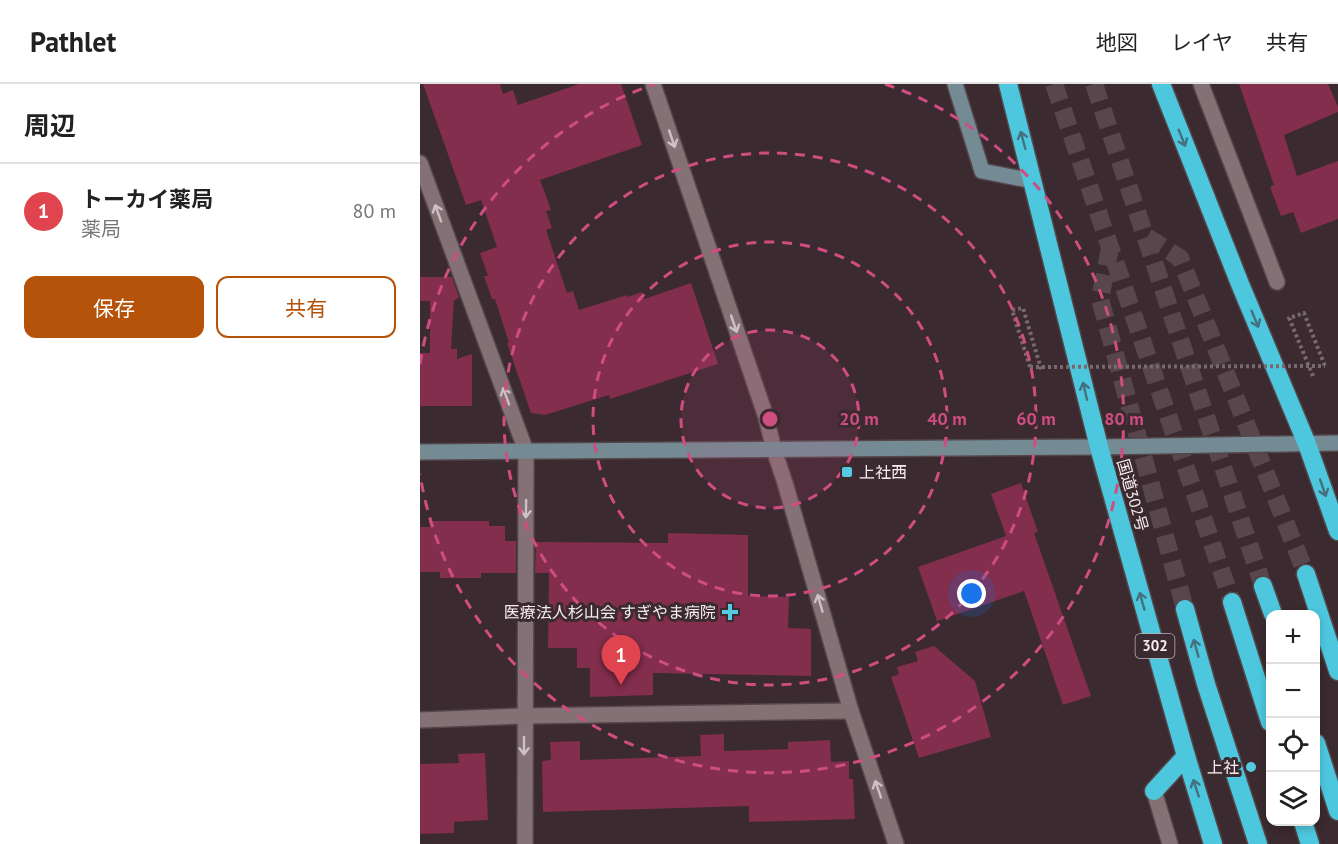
<!DOCTYPE html>
<html lang="ja">
<head>
<meta charset="utf-8">
<style>
  :root { --surface:#fff; --page:#f2f2f2; --text:#222; --muted:#767676; --line:#e0e0e0; --accent:#b45309 }
  body { margin:0; font-family:"PT Sans","Noto Sans JP",sans-serif; background:var(--page); color:var(--text) }
  .controls { position:absolute; right:18px; bottom:18px; display:grid; overflow:hidden; border-radius:12px; box-shadow:0 3px 9px #0003 }
  .controls button { width:54px; height:54px; display:grid; place-items:center; padding:0; border:0; border-bottom:2px solid var(--line); background:var(--surface); color:var(--text); font:30px sans-serif }
  .you { position:absolute; left:552px; top:510px; width:21px; height:21px; margin:-15px; border:4px solid #fff; border-radius:50%; background:#1a73e8; box-shadow:0 0 0 9px #1a73e833 }
  .badge { display:grid; place-items:center; width:39px; height:39px; border-radius:50%; background:var(--accent); color:#fff; font-size:20px; font-weight:700 }
  .pin { position:absolute; translate:-50% -50px; filter:drop-shadow(0 2px 3px #0008) }
  .pin::after { content:''; position:absolute; top:32px; width:21px; height:18px; background:inherit; clip-path:polygon(0 0,100% 0,50% 100%) }
  .list { margin:0; padding:0; list-style:none }
  h2 { display:flex; justify-content:space-between; align-items:center; height:78px; margin:0; padding:0 24px; font-size:26px }
  h2 small { font-size:20px; font-weight:400; color:var(--muted) }
  .list li { display:grid; grid-template-columns:39px 1fr auto; gap:18px; align-items:center; box-sizing:border-box; height:96px; padding:0 24px; border-top:2px solid var(--line) }
  .list b { display:block; font-size:22px; white-space:nowrap }
  .list p { margin:0; font-size:20px; white-space:nowrap; color:var(--muted) }
  .list em { font-size:20px; font-style:normal; color:var(--muted) }
  .actions { display:flex; gap:12px; padding:18px 24px }
  .actions a { flex:1; padding:14px 0; border:2px solid var(--accent); border-radius:12px; text-align:center; font-size:21px; color:var(--accent) }
  .actions .main { background:var(--accent); color:#fff }
  .icon { flex:none; width:33px; height:33px; fill:none; stroke:currentColor; stroke-width:2; stroke-linecap:round; stroke-linejoin:round }
  .map { position:relative; flex:none; width:918px; height:760px; overflow:hidden }
  header { display:flex; align-items:center; gap:36px; box-sizing:border-box; height:84px; padding:0 30px; background:var(--surface); border-bottom:2px solid var(--line) }
  header strong { font-size:28px }
  nav { display:flex; gap:33px; margin-inline-start:auto; font-size:21px }
  main { display:flex }
  aside { flex:1; background:var(--surface) }
  .map>svg:first-child { display:block }
  .building { fill:#822e4c }
  .lines { fill:none; stroke-linecap:round; stroke-linejoin:round }
  .highway-tunnel { stroke:#57474c; stroke-width:18; stroke-dasharray:18 9; stroke-linecap:butt }
  .street-casing { stroke:#54474b; stroke-width:18 }
  .secondary-casing { stroke:#54474b; stroke-width:18 }
  .highway-casing { stroke:#54474b; stroke-width:21 }
  .path { stroke:#78696e; stroke-width:4; stroke-dasharray:3 3; stroke-linecap:butt }
  .street { stroke:#847175; stroke-width:15 }
  .secondary { stroke:#748b94; stroke-width:15 }
  .highway { stroke:#4dc7de; stroke-width:18 }
  .path-bridge { stroke:#78696e; stroke-width:4; stroke-dasharray:3 3; stroke-linecap:butt }
  .oneway { stroke:#43717e }
  .oneway2 { stroke:#cec0c4 }
  .ring { fill:none; stroke:#cf4d80; stroke-width:3; stroke-dasharray:10 8 }
  .poi-dot { fill:#55cae0; stroke:#3b2a2f; stroke-width:2 }
  .labels { text-anchor:middle; stroke-width:6; stroke-linejoin:round; paint-order:stroke }
  .shield { fill:#3b2a2f; stroke:#beb1b5; stroke-width:1.5 }
  .shield-label { font-size:15px; font-weight:bold; fill:#f6ebee }
  .poi-label { font-size:16px; fill:#f6ebee; stroke:#3b2a2f; text-anchor:end }
  .street-label { font-size:16px; fill:#f6ebee; stroke:#3b2a2f }
  .centre { fill:#cf4d80; stroke:#3b2a2f; stroke-width:3 }
  .ring-label { font-size:18px; text-anchor:middle; font-weight:bold; fill:#cf4d80; stroke:#3b2a2f; stroke-width:6; stroke-linejoin:round; paint-order:stroke }
</style>
</head>
<body>
<header>
<strong>Pathlet</strong>
<nav><a>地図</a><a>レイヤ</a><a>共有</a></nav>
</header>
<main>
<aside>
<h2>周辺<small></small></h2>
<ul class="list">
<li><span class="badge" style="background:#e0444e">1</span><div><b>トーカイ薬局</b><p>薬局</p></div><em>80 m</em></li>
</ul>
<div class="actions"><a class="main">保存</a><a>共有</a></div>
</aside>
<div class="map">
<svg width="918" height="760" viewBox="0 0 918 760">
  <rect width="100%" height="100%" fill="#3b2a2f"/>
  <g class="building">
    <polygon points="3,0 80,0 83,10 93,6 98,21 159,0 201,0 222,61 120,96 131,126 126,127 132,144 126,146 147,209 153,207 159,226 207,211 208,213 222,208 224,215 271,199 298,280 190,315 189,311 125,331 111,329 87,259 89,259 75,215 72,215 64,192 68,192 60,169 77,163 61,116 46,121"/>
    <polygon points="819,0 908,0 918,23 918,28 864,51 877,92 918,77 918,135 881,149 873,128 861,132 850,103 854,101"/>
    <polygon points="0,193 32,193 39,214 34,216 31,265 37,265 37,275 52,270 52,322 0,322 0,269 10,269 10,217 0,217"/>
    <polygon points="601,399 618,448 614,449 671,612 643,621 604,507 517,537 498,483 586,452 571,410"/>
    <polygon points="9,437 69,437 69,442 85,442 85,457 96,457 96,489 61,489 61,494 20,494 20,488 0,488 0,443 10,443"/>
    <polygon points="248,449 328,451 328,512 369,513 368,544 391,545 391,592 233,589 233,611 170,613 170,584 157,584 157,564 128,564 129,489 115,489 116,458 248,459"/>
    <polygon points="514,562 555,597 571,653 499,674 471,593 479,590 477,583 498,577 495,568"/>
    <polygon points="304,650 304,667 368,665 368,658 410,656 411,678 429,677 429,695 433,695 435,735 329,738 329,722 123,728 122,677 131,676 130,658 160,657 160,676 281,672 280,651"/>
    <polygon points="65,669 68,736 34,738 34,749 0,750 0,680 39,679 38,670"/>
  </g>
  <g class="lines">
    <g class="highway-tunnel">
      <polyline points="634,0 812,518"/>
      <polyline points="674,0 843,502"/>
      <polyline points="727,153 760,174 886,490"/>
      <polyline points="690,164 680,215 765,525"/>
    </g>
    <g class="street-casing">
      <g id="street">
        <polyline points="233,0 346,333 354,366 365,399 431,627 476,760"/>
        <polyline points="781,0 857,198"/>
        <polyline points="0,79 106,367 105,760"/>
        <polyline points="0,636 104,632 431,627"/>
        <polyline points="734,707 750,760"/>
      </g>
    </g>
    <g class="secondary-casing">
      <g id="secondary">
        <polyline points="535,0 562,87 613,97"/>
        <polyline points="0,368 679,363 918,359"/>
      </g>
    </g>
    <g class="highway-casing">
      <g id="highway">
        <polyline points="588,0 679,363 766,672 793,760"/>
        <polyline points="741,0 820,200 887,360 918,447"/>
        <polyline points="886,490 918,587"/>
        <polyline points="843,502 853,530"/>
        <polyline points="812,518 850,638"/>
        <polyline points="765,525 786,600 838,760"/>
        <polyline points="896,659 918,727"/>
        <polyline points="734,707 766,672"/>
        <polyline points="883,738 890,760"/>
      </g>
    </g>
    <g class="path">
      <polyline points="610,283 592,226 603,224 622,288"/>
      <polyline points="893,292 869,234 884,229 905,282"/>
    </g>
    <use href="#street" class="street"/>
    <use href="#secondary" class="secondary"/>
    <use href="#highway" class="highway"/>
    <polyline class="path-bridge" points="610,283 905,282"/>
  </g>
  <defs><path id="oneway-shaft" d="M-6 0H5M1.5-3L5.5 0L1.5 3" fill="none" stroke-width="1.6" stroke-linecap="round" stroke-linejoin="round" transform="scale(1.5)"/></defs>
  <g class="oneway">
    <use href="#oneway-shaft" transform="translate(762 54) rotate(68)"/>
    <use href="#oneway-shaft" transform="translate(603 56) rotate(-105)"/>
    <use href="#oneway-shaft" transform="translate(835 235) rotate(67)"/>
    <use href="#oneway-shaft" transform="translate(665 307) rotate(-103)"/>
    <use href="#oneway-shaft" transform="translate(903 404) rotate(71)"/>
    <use href="#oneway-shaft" transform="translate(722 517) rotate(-106)"/>
    <use href="#oneway-shaft" transform="translate(776 564) rotate(-106)"/>
    <use href="#oneway-shaft" transform="translate(776 704) rotate(-108)"/>
  </g>
  <g class="oneway2">
    <use href="#oneway-shaft" transform="translate(252 55) rotate(71)"/>
    <use href="#oneway-shaft" transform="translate(18 129) rotate(-110)"/>
    <use href="#oneway-shaft" transform="translate(314 240) rotate(71)"/>
    <use href="#oneway-shaft" transform="translate(86 312) rotate(-110)"/>
    <use href="#oneway-shaft" transform="translate(106 425) rotate(91)"/>
    <use href="#oneway-shaft" transform="translate(400 519) rotate(-106)"/>
    <use href="#oneway-shaft" transform="translate(104 662) rotate(90)"/>
    <use href="#oneway-shaft" transform="translate(458 705) rotate(-109)"/>
  </g>
  <circle cx="350" cy="335" r="89" fill="#cf4d80" fill-opacity=".12"/>
  <g class="ring">
    <circle cx="350" cy="335" r="89"/>
    <circle cx="350" cy="335" r="177"/>
    <circle cx="350" cy="335" r="266"/>
    <path d="M0 280A354 354 0 0 1 235 0M465 0A354 354 0 1 1 0 390"/>
  </g>
  <g class="poi-dot">
    <rect x="421" y="382" width="12" height="12" rx="3"/>
    <path d="M307 519h6v6h6v6h-6v6h-6v-6h-6v-6h6z"/>
    <circle cx="831" cy="683" r="6"/>
  </g>
  <g class="labels">
    <rect class="shield" x="715.5" y="550" width="39" height="24" rx="4.5"/>
    <g class="shield-label">
      <text x="735" y="567">302</text>
    </g>
    <g class="poi-label">
      <text x="439" y="394" text-anchor="start">上社西</text>
      <text x="296" y="534">医療法人杉山会 すぎやま病院</text>
      <text x="819" y="689">上社</text>
    </g>
    <g class="street-label">
      <text transform="translate(713 411) rotate(74)" y="6">国道302号</text>
    </g>
  </g>
  <circle cx="350" cy="335" r="9" class="centre"/>
  <g class="ring-label">
    <text x="439" y="341">20 m</text>
    <text x="527" y="341">40 m</text>
    <text x="616" y="341">60 m</text>
    <text x="704" y="341">80 m</text>
  </g>
</svg>
<div class="controls">
<button>+</button>
<button>−</button>
<button><svg class="icon" aria-label="locate" viewBox="0 0 24 24"><circle cx="12" cy="12" r="6"/><path d="M12 2v4M12 18v4M2 12h4M18 12h4"/></svg></button>
<button><svg class="icon" aria-label="layers" viewBox="0 0 24 24"><path d="M12 4l9 5-9 5-9-5zM3 14l9 5 9-5"/></svg></button>
</div>
<div class="you"></div>
<div class="pin badge" style="left:201px;top:601px;background:#e0444e">1</div>
</div>
</main>
</body>
</html>
